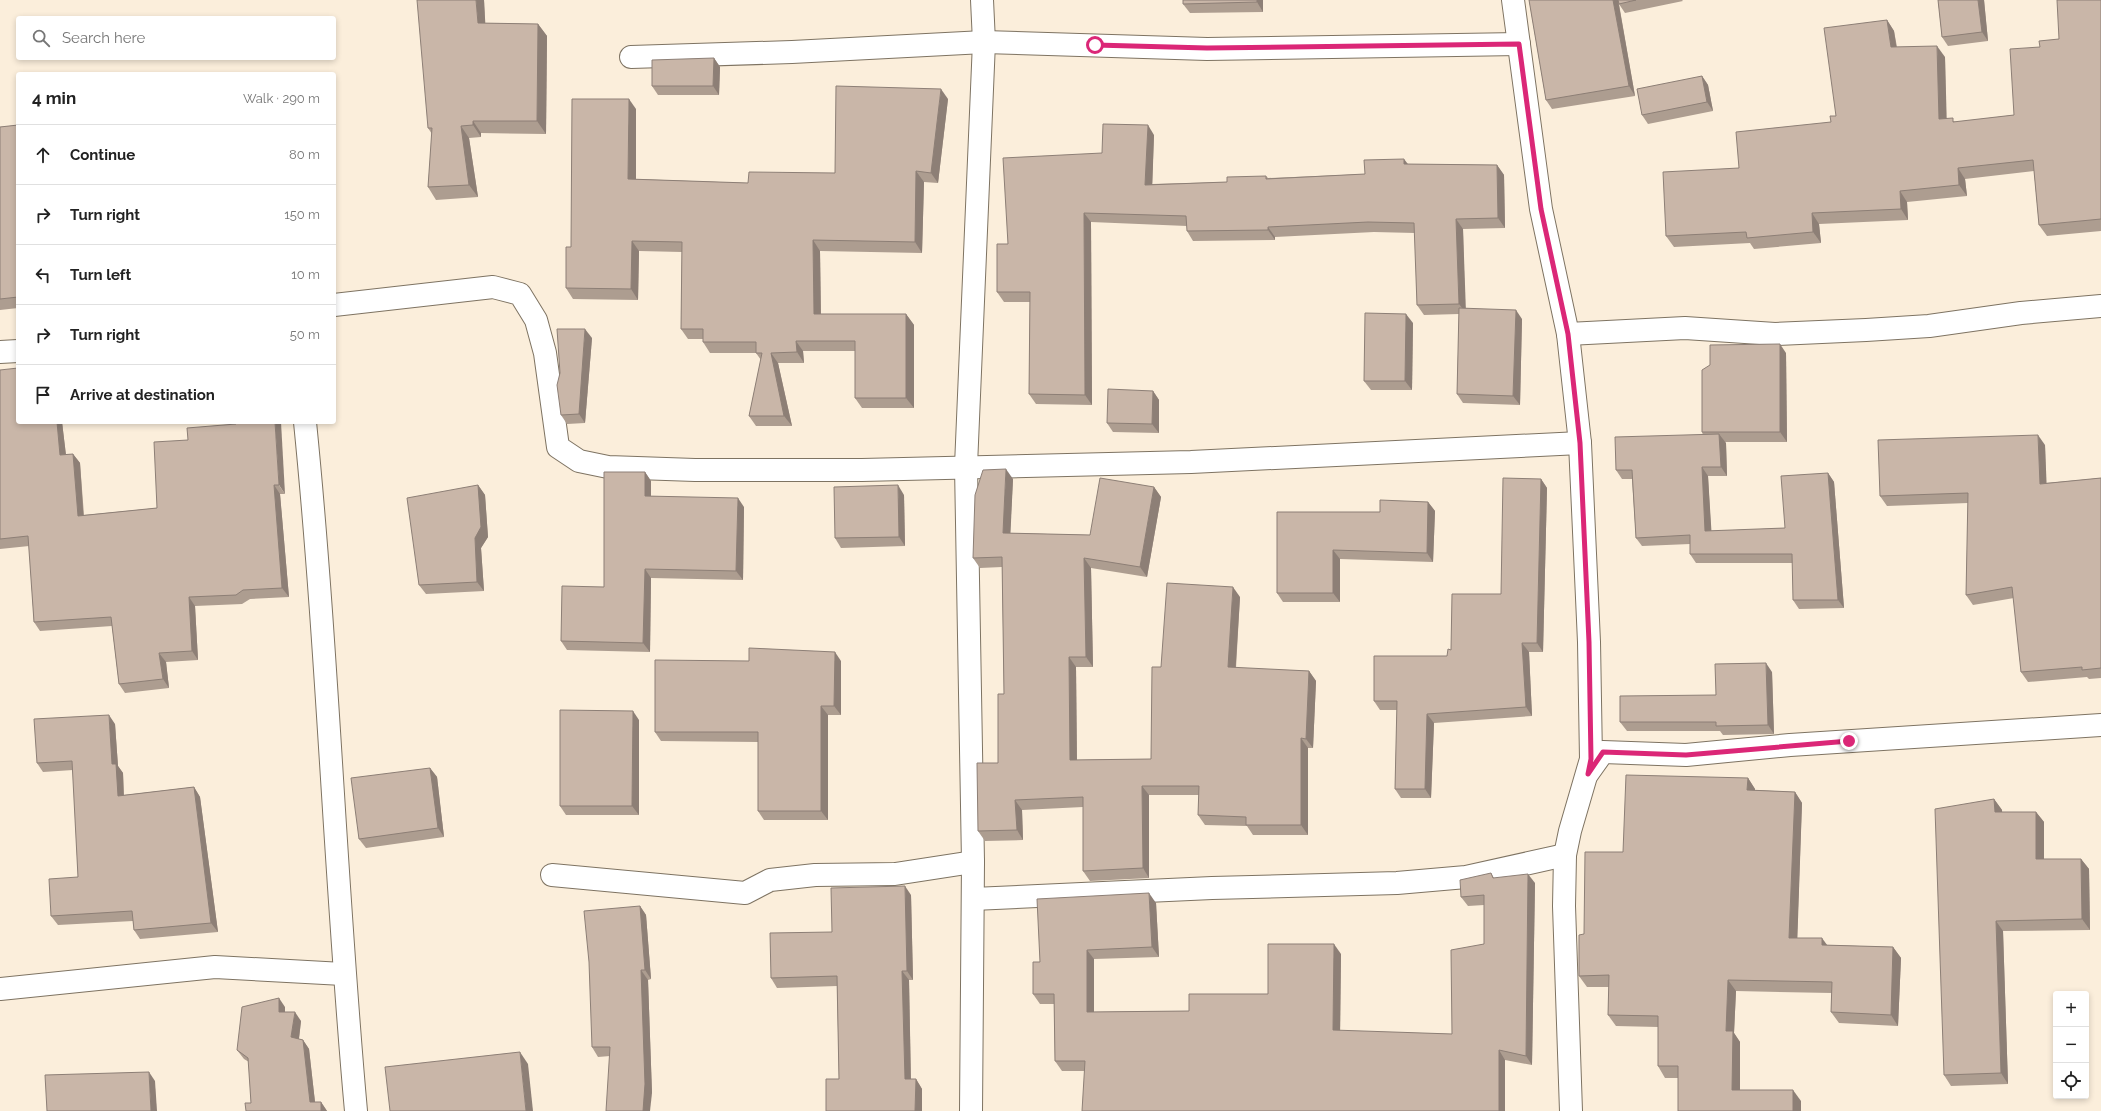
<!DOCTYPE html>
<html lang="en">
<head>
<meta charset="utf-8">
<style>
  :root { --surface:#fff; --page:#f2f2f2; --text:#222; --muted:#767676; --line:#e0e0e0 }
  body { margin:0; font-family:Raleway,sans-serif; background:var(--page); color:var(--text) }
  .controls { position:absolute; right:12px; bottom:12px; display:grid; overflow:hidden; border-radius:4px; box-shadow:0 2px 6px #0003 }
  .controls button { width:36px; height:36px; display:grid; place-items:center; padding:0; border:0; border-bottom:1px solid var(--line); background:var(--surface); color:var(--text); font:20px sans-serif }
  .stop { position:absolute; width:12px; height:12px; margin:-9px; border:3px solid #db2777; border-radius:50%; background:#fff }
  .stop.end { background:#db2777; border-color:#fff; box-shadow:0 1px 4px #0008 }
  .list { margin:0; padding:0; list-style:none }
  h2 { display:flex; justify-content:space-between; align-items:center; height:52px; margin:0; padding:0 16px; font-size:17px }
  h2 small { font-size:13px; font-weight:400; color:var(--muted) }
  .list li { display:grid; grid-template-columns:26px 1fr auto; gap:12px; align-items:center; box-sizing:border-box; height:60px; padding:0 16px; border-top:1px solid var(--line) }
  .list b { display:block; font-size:15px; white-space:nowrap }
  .list em { font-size:13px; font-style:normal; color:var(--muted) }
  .icon { flex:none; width:22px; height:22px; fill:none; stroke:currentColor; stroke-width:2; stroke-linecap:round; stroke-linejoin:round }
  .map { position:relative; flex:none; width:2101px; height:1111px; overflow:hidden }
  .search { position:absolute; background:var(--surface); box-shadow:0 2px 6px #0003; left:16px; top:16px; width:320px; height:44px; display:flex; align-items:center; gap:10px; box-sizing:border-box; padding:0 14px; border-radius:4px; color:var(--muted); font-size:15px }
  .panel { position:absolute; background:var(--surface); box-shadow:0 2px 6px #0003; left:16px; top:72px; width:320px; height:352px; border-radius:4px }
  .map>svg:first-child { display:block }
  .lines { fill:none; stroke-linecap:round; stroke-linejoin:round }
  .minor-casing { stroke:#7e7362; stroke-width:24 }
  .minor { stroke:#fff; stroke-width:22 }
  .wall { fill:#ad9d90 }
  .shaded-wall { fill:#8d7f76 }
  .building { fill:#c9b6a8; stroke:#8d7f76 }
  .route { stroke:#db2777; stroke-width:5 }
</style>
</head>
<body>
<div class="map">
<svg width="2101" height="1111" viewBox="0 0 2101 1111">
  <rect width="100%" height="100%" fill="#fbeedb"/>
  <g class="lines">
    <g class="minor-casing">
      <g id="minor">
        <polyline points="1513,0 1541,209 1568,334 1580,443 1589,642 1591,759 1570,831 1565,855 1564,906 1571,1111"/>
        <polyline points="631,57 792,52 984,42 1207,49 1519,44"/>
        <polyline points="334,305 493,287 520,294 536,320 545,353 558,447 579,461 608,467 695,470 862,470 1191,462 1580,443"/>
        <polyline points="1568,334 1685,328 1775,334 1866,330 1929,326 2021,313 2101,306"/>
        <polyline points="0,352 18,351"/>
        <path d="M305,422C328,651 335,882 356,1111"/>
        <polyline points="1588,773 1603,752 1686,755 1790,745 2101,725"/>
        <polyline points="552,875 745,893 770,880 815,875 895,874 973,862"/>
        <polyline points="973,899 1212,888 1397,883 1466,877 1565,855"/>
        <polyline points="0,989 215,967 343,974"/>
        <polyline points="971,1111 973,862 966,466 984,42 982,0"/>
      </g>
    </g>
    <use href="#minor" class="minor"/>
  </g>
  <g class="wall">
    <polygon points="484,0 485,23 538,24 547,36 546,134 481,133 481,137 469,138 478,197 436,200 428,187 432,134 428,128"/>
    <polygon points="1183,0 1263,0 1263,12 1190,13 1183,4"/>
    <polygon points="1529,0 1682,0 1683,1 1625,13 1619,4 1635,96 1552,109 1546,100"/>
    <polygon points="1938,0 1984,0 1988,41 1948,46 1942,37"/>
    <polygon points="2101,0 2101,231 2047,236 2039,225 2034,171 1965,179 1967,196 1907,202 1908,220 1819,224 1821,243 1754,249 1750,243 1674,247 1666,236 1739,168 1831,122 1836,116 1887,20 1894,31 1897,47 1945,57 1946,119 1956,122 2014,115 2040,47 2059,39"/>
    <polygon points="714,58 720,67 719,95 658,95 652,86"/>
    <polygon points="1702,76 1708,85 1713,111 1648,124 1642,115"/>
    <polygon points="948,99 938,183 924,182 922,253 820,251 821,314 906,314 914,325 914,408 862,408 855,398 855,351 803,351 804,363 778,363 792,426 756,426 749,416 761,360 756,353 710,353 703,342 703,339 688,339 681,329 682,252 639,251 638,300 573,299 566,288 571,247 636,109 636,179 748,183 835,173"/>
    <polygon points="18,125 18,308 0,310 0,127"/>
    <polygon points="1154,135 1152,184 1227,182 1266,176 1268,178 1365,174 1408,164 1497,165 1504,175 1505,228 1463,229 1465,308 1522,319 1520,405 1463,403 1457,394 1459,314 1424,315 1417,305 1415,233 1374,232 1275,237 1275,240 1193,241 1187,231 1187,226 1091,222 1092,405 1036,404 1029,394 1030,302 1004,302 997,292 1102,153"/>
    <polygon points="1413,323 1412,390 1371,390 1364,381"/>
    <polygon points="592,338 585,423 567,424 561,415 560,373"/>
    <polygon points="1786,353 1787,442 1724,442 1726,443 1727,476 1708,476 1711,531 1785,528 1828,473 1834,482 1844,608 1799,609 1793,600 1793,563 1696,563 1690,554 1690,544 1642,546 1636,538 1632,479 1622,479 1616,470 1703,435 1702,432"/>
    <polygon points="0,370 62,422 66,455 73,454 80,463 84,515 157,508 188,440 236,424 235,422 285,494 280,494 289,597 250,599 242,604 195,606 198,660 166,662 169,688 125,693 119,684 112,626 40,631 34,622 29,546 0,549"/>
    <polygon points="1153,391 1159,400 1159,433 1113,432 1107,423"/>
    <polygon points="2045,445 2046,483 2101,478 2101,678 2089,679 2087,677 2028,682 2021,672 2014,598 1973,605 1966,595 1968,503 1887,506 1880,496"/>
    <polygon points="645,472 651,481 651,496 744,507 743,580 651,578 650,652 567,650 561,641 604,587"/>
    <polygon points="1013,479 1010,533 1090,535 1154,487 1161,497 1147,577 1091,568 1093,667 1076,667 1077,760 1151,759 1161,667 1240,597 1236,668 1309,671 1316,681 1313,748 1308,748 1308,835 1253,835 1247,826 1205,825 1198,815 1199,795 1149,795 1149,878 1090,881 1083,871 1083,807 1022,810 1023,840 985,841 978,831 998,763 1004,694 1002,567 980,568 973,558"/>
    <polygon points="1541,479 1547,488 1543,652 1529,652 1532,716 1434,723 1431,798 1401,798 1395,789 1397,710 1380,710 1374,701 1447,656 1501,594"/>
    <polygon points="478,485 485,495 488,537 481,548 484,591 426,594 419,585"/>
    <polygon points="904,495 905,546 841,548 835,538"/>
    <polygon points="1428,502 1435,511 1433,562 1340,559 1340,602 1283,602 1277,593 1380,512"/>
    <polygon points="749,661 841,661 841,715 828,715 828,820 764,820 758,811 758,742 661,741 655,732"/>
    <polygon points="1772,672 1774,734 1723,735 1720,731 1627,731 1620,722 1716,695"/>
    <polygon points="639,720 639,815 566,815 560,806"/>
    <polygon points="115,724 118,766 123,773 124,795 194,787 200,797 218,932 140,939 134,930 133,921 58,925 51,916 78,877 73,770 43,772 37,763"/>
    <polygon points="430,768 437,777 444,837 366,848 359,839"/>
    <polygon points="1748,778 1755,789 1755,790 1795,792 1802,803 1797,938 1827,945 1893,947 1901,958 1898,1026 1839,1023 1831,1012 1832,993 1736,991 1734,1033 1740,1042 1740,1090 1801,1101 1801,1111 1678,1078 1665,1078 1658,1066 1658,1027 1616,1026 1608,1015 1609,987 1587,987 1579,976 1584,934 1623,852"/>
    <polygon points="1994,799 2002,810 2002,812 2036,812 2044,822 2044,859 2081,859 2089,869 2090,930 2003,931 2008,1084 1951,1086 1944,1075"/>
    <polygon points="1491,873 1494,878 1535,883 1532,1065 1505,1060 1505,1111 1084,1071 1062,1071 1055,1061 1054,1004 1040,1004 1033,994 1040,962 1156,903 1159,957 1094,959 1094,1012 1189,1011 1268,994 1341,954 1340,1031 1452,1034 1484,944 1484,905 1468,906 1461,897"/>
    <polygon points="911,895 913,980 909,980 911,1079 916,1079 922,1089 922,1111 826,1111 839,1079 837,986 777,988 771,978 832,932"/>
    <polygon points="640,906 646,915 651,979 648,980 652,1093 610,1056 598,1057 592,1047"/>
    <polygon points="285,1007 285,1012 301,1021 299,1039 303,1040 309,1049 315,1102 321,1102 327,1111 246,1111 251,1103 249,1062 244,1059 237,1050"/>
  </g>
  <g class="shaded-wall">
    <polygon points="476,0 484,0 486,36 478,23"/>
    <polygon points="1257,0 1263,0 1263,12 1257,2"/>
    <polygon points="1613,0 1618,0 1635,96 1629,86"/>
    <polygon points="1978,0 1984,0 1988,41 1982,32"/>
    <polygon points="1887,20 1894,31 1898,58 1891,47"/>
    <polygon points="538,24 547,36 546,134 537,121"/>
    <polygon points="1937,46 1945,57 1947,130 1939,119"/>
    <polygon points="714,58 720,67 719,95 713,86"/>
    <polygon points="1702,76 1708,85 1713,111 1707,102"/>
    <polygon points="941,89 948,99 938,183 931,173"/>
    <polygon points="629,99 636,109 636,189 628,179"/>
    <polygon points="473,121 481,133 481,137 473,125"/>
    <polygon points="1148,125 1154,135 1152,194 1145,185"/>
    <polygon points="461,126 469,138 478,197 469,185"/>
    <polygon points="1404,159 1411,168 1404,164"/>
    <polygon points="1497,165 1504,175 1505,228 1498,218"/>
    <polygon points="1958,168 1965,179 1967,196 1959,185"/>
    <polygon points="916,171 924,182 922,253 915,242"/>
    <polygon points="1900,191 1907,202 1908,220 1901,209"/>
    <polygon points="1084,213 1091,222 1092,405 1085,395"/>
    <polygon points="1812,213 1819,224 1821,243 1813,232"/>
    <polygon points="1456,219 1463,229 1466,313 1459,304"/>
    <polygon points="1268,227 1275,237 1275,240 1268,230"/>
    <polygon points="813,240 820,251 821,325 814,314"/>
    <polygon points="632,241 639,251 638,300 631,289"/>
    <polygon points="1516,310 1522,319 1520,405 1513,396"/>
    <polygon points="906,314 914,325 914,408 906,398"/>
    <polygon points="1406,314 1413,323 1412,390 1405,381"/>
    <polygon points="585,329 592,338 585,423 579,414"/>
    <polygon points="796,341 803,351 804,363 797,352"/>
    <polygon points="1780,344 1786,353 1787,442 1780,432"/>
    <polygon points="771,353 778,363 792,426 784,416"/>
    <polygon points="1153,391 1159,400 1159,433 1152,424"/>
    <polygon points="57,422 62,422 67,464 60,455"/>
    <polygon points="275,422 281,422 285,494 279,485"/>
    <polygon points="1719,434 1726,443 1727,476 1721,467"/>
    <polygon points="2038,435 2045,445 2047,494 2040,484"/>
    <polygon points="73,454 80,463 84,525 78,516"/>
    <polygon points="1702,467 1708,476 1712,540 1705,531"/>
    <polygon points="1006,469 1013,479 1010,543 1003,533"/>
    <polygon points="645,472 651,481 651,505 645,496"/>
    <polygon points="1828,473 1834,482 1844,608 1838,600"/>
    <polygon points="1541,479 1547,488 1543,652 1537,643"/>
    <polygon points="274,485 280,494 289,597 282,588"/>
    <polygon points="478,485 485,495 488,537 481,548 484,591 477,582 475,538"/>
    <polygon points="898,485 904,495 905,546 899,537"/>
    <polygon points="1154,487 1161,497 1147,577 1140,567"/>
    <polygon points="738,498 744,507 743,580 736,571"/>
    <polygon points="1428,502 1435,511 1433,562 1427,553"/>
    <polygon points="1333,550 1340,559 1340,602 1333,593"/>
    <polygon points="1084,558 1091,568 1093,667 1086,657"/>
    <polygon points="645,569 651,578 650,652 643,643"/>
    <polygon points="1233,587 1240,597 1235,677 1228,667"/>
    <polygon points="189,597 195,606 198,660 192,651"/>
    <polygon points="1522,643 1529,652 1532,716 1526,707"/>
    <polygon points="835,652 841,661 841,715 834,706"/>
    <polygon points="159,653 166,662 169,688 163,679"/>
    <polygon points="1069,657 1076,667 1077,770 1070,760"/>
    <polygon points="1766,663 1772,672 1774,734 1768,725"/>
    <polygon points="1309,671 1316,681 1313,748 1306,739"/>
    <polygon points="821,706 828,715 828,820 821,811"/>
    <polygon points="633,711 639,720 639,815 632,806"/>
    <polygon points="1427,714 1434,723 1431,798 1425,789"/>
    <polygon points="109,715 115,724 118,766 123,773 124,805 118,796 112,764"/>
    <polygon points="1301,738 1308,748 1308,835 1301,825"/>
    <polygon points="430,768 437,777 444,837 438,828"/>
    <polygon points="1748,778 1755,789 1755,801 1747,790"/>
    <polygon points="1142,786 1149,795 1149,878 1143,868"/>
    <polygon points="194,787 200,797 218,932 211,923"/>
    <polygon points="1795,792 1802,803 1797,949 1789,938"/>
    <polygon points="1994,799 2002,810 2003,822 1995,812"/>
    <polygon points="1015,800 1022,810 1023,840 1017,830"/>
    <polygon points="2036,812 2044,822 2044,870 2036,859"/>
    <polygon points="2081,859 2089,869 2090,930 2082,919"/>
    <polygon points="1528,874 1535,883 1532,1065 1526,1056"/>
    <polygon points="905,886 911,895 913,980 907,971"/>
    <polygon points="1149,893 1156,903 1159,957 1152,947"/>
    <polygon points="640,906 646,915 651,979 645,970"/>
    <polygon points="1996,921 2003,931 2008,1084 2001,1073"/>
    <polygon points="1822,938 1830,949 1822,945"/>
    <polygon points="1334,944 1341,954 1340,1040 1333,1030"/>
    <polygon points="1893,947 1901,958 1898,1026 1891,1015"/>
    <polygon points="1087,950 1094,959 1094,1022 1087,1012"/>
    <polygon points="641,970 648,980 652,1093 650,1111 643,1111"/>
    <polygon points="902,971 909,980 911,1089 905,1079"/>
    <polygon points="1728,980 1736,991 1734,1033 1740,1042 1740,1101 1732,1090 1726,1031"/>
    <polygon points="279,998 285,1007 285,1021 279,1012"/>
    <polygon points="295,1012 301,1021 298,1046 291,1037"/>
    <polygon points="303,1040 309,1049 316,1111 310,1102"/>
    <polygon points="1499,1050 1505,1060 1505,1111 1499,1111"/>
    <polygon points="520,1052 528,1064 533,1111 526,1111"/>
    <polygon points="149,1072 155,1081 157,1111 151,1111"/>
    <polygon points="916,1079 922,1089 922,1111 915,1111"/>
    <polygon points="1793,1090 1801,1101 1801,1111 1793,1111"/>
    <polygon points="321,1102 327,1111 321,1111"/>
  </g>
  <g class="building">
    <polygon points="417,0 476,0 478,23 538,24 537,121 473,121 473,125 461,126 469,185 428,187 432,128 428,128"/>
    <polygon points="1183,0 1257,0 1257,2 1183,4"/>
    <polygon points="1529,0 1613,0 1629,86 1546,100"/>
    <polygon points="1618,0 1636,0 1619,4"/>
    <polygon points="1938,0 1978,0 1982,32 1942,37"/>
    <polygon points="2057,0 2101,0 2101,219 2039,225 2033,160 1958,168 1959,185 1900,191 1901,209 1812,213 1813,232 1747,238 1746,232 1666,236 1663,172 1739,168 1736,132 1831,122 1830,116 1836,116 1824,28 1887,20 1891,47 1937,46 1939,119 1953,118 1953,122 2014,115 2010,49 2040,47 2039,41 2059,39"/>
    <polygon points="714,58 713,86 652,86 652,60"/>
    <polygon points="1702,76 1707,102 1642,115 1637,89"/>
    <polygon points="836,86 941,89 931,173 916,171 915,242 813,240 814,314 906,314 906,398 855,398 855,341 796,341 797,352 771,353 784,416 749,416 762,353 756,353 756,342 703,342 703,329 681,329 682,242 632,241 631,289 566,288 566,247 571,247 572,99 629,99 628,179 748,183 749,172 835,173"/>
    <polygon points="1103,124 1148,125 1145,185 1227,182 1227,177 1266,176 1266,179 1365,174 1364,160 1404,159 1404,164 1497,165 1498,218 1456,219 1459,304 1417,305 1414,223 1368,222 1268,227 1268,230 1187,231 1186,216 1084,213 1085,395 1029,394 1030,292 997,292 997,244 1008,244 1003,158 1102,153"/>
    <polygon points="18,125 18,297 0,299 0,127"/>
    <polygon points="1459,308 1516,310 1513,396 1457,394"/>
    <polygon points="1365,313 1406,314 1405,381 1364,381"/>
    <polygon points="557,329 585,329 579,414 561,415 557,385 560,373"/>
    <polygon points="1780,344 1780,432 1702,432 1702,370 1710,365 1710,345"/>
    <polygon points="18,368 18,422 57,422 60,455 73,454 78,516 157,508 154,442 188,440 187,428 236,424 235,422 275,422 279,485 274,485 282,588 243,590 236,595 189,597 192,651 159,653 163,679 119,684 111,617 34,622 28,536 0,539 0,370"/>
    <polygon points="1108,389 1153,391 1152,424 1107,423"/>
    <polygon points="1719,434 1721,467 1702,467 1705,531 1785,528 1781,476 1828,473 1838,600 1793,600 1792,554 1690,554 1690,535 1636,538 1632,470 1616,470 1615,437"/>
    <polygon points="2038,435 2040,484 2101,478 2101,668 2082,670 2082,667 2021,672 2012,587 1966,595 1968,493 1880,496 1878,440"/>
    <polygon points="1006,469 1003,533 1090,535 1100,478 1154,487 1140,567 1084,558 1086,657 1069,657 1070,760 1151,759 1152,667 1161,667 1167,583 1233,587 1228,667 1309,671 1306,739 1301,738 1301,825 1246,825 1246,817 1198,815 1199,786 1142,786 1143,868 1083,871 1083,797 1015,800 1017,830 978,831 977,763 998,763 998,694 1004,694 1002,557 973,558 975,495 983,470"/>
    <polygon points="604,472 645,472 645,496 738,498 736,571 645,569 643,643 561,641 562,586 604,587"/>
    <polygon points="1503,478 1541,479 1537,643 1522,643 1526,707 1427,714 1425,789 1395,789 1397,701 1374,701 1374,656 1447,656 1448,649 1451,650 1452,594 1501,594"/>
    <polygon points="478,485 481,527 475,538 477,582 419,585 407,498"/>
    <polygon points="898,485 899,537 835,538 834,487"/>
    <polygon points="1380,500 1428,502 1427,553 1333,550 1333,593 1277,593 1277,512 1380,512"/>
    <polygon points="749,648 835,652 834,706 821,706 821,811 758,811 758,732 655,732 655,660 749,661"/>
    <polygon points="1766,663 1768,725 1716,726 1716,722 1620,722 1620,696 1716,695 1715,664"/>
    <polygon points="560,710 633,711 632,806 560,806"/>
    <polygon points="109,715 112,764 116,764 118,796 194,787 211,923 134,930 132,911 51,916 49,879 78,877 72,761 37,763 34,719"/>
    <polygon points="430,768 438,828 359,839 351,778"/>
    <polygon points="1626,775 1748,778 1747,790 1795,792 1789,938 1822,938 1822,945 1893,947 1891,1015 1831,1012 1832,982 1728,980 1726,1031 1733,1031 1732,1090 1793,1090 1793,1111 1678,1111 1678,1066 1658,1066 1658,1016 1608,1015 1609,975 1579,976 1579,935 1584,934 1585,852 1623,852"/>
    <polygon points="1994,799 1995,812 2036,812 2036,859 2081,859 2082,919 1996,921 2001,1073 1944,1075 1935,809"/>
    <polygon points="1491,873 1493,878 1528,874 1526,1056 1499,1050 1499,1111 1082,1111 1085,1061 1055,1061 1054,994 1033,994 1033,962 1040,962 1037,899 1149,893 1152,947 1087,950 1087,1012 1189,1011 1189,994 1268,994 1268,944 1334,944 1333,1030 1452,1034 1451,950 1484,944 1484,895 1461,897 1460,880"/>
    <polygon points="905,886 907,971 902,971 905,1079 916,1079 915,1111 826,1111 826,1079 839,1079 837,976 771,978 770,933 832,932 831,888"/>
    <polygon points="640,906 645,970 641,970 645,1084 643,1111 606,1111 610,1047 592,1047 589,962 584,911"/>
    <polygon points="279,998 279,1012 295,1012 291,1037 303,1040 310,1102 321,1102 321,1111 246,1111 245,1103 251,1103 248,1058 237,1050 242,1007"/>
    <polygon points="520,1052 526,1111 390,1111 385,1067"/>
    <polygon points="149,1072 151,1111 47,1111 45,1075"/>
  </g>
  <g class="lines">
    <polyline class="route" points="1095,45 1207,48 1519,44 1541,209 1568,334 1580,443 1589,642 1591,759 1588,774 1603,752 1686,755 1849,741"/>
  </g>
</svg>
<div class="controls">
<button>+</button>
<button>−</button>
<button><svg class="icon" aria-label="locate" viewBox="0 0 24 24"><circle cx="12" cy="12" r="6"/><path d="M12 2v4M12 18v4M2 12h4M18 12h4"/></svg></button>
</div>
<div class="stop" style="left:1095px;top:45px"></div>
<div class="stop end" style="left:1849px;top:741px"></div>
<div class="search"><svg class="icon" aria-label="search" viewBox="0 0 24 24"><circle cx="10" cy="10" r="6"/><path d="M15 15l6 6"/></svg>Search here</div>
<section class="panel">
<h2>4 min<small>Walk · 290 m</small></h2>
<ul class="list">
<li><svg class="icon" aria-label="ahead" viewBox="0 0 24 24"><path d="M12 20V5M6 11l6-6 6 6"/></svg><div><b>Continue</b></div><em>80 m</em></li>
<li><svg class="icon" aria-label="right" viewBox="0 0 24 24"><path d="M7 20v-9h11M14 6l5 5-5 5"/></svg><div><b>Turn right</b></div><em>150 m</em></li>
<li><svg class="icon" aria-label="left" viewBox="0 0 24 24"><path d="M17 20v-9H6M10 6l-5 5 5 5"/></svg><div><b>Turn left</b></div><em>10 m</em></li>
<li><svg class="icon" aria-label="right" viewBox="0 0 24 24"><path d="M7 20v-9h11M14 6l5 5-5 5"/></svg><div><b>Turn right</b></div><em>50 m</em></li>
<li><svg class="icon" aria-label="arrive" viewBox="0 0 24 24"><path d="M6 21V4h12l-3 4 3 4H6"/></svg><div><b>Arrive at destination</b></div></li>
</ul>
</section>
</div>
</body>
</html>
